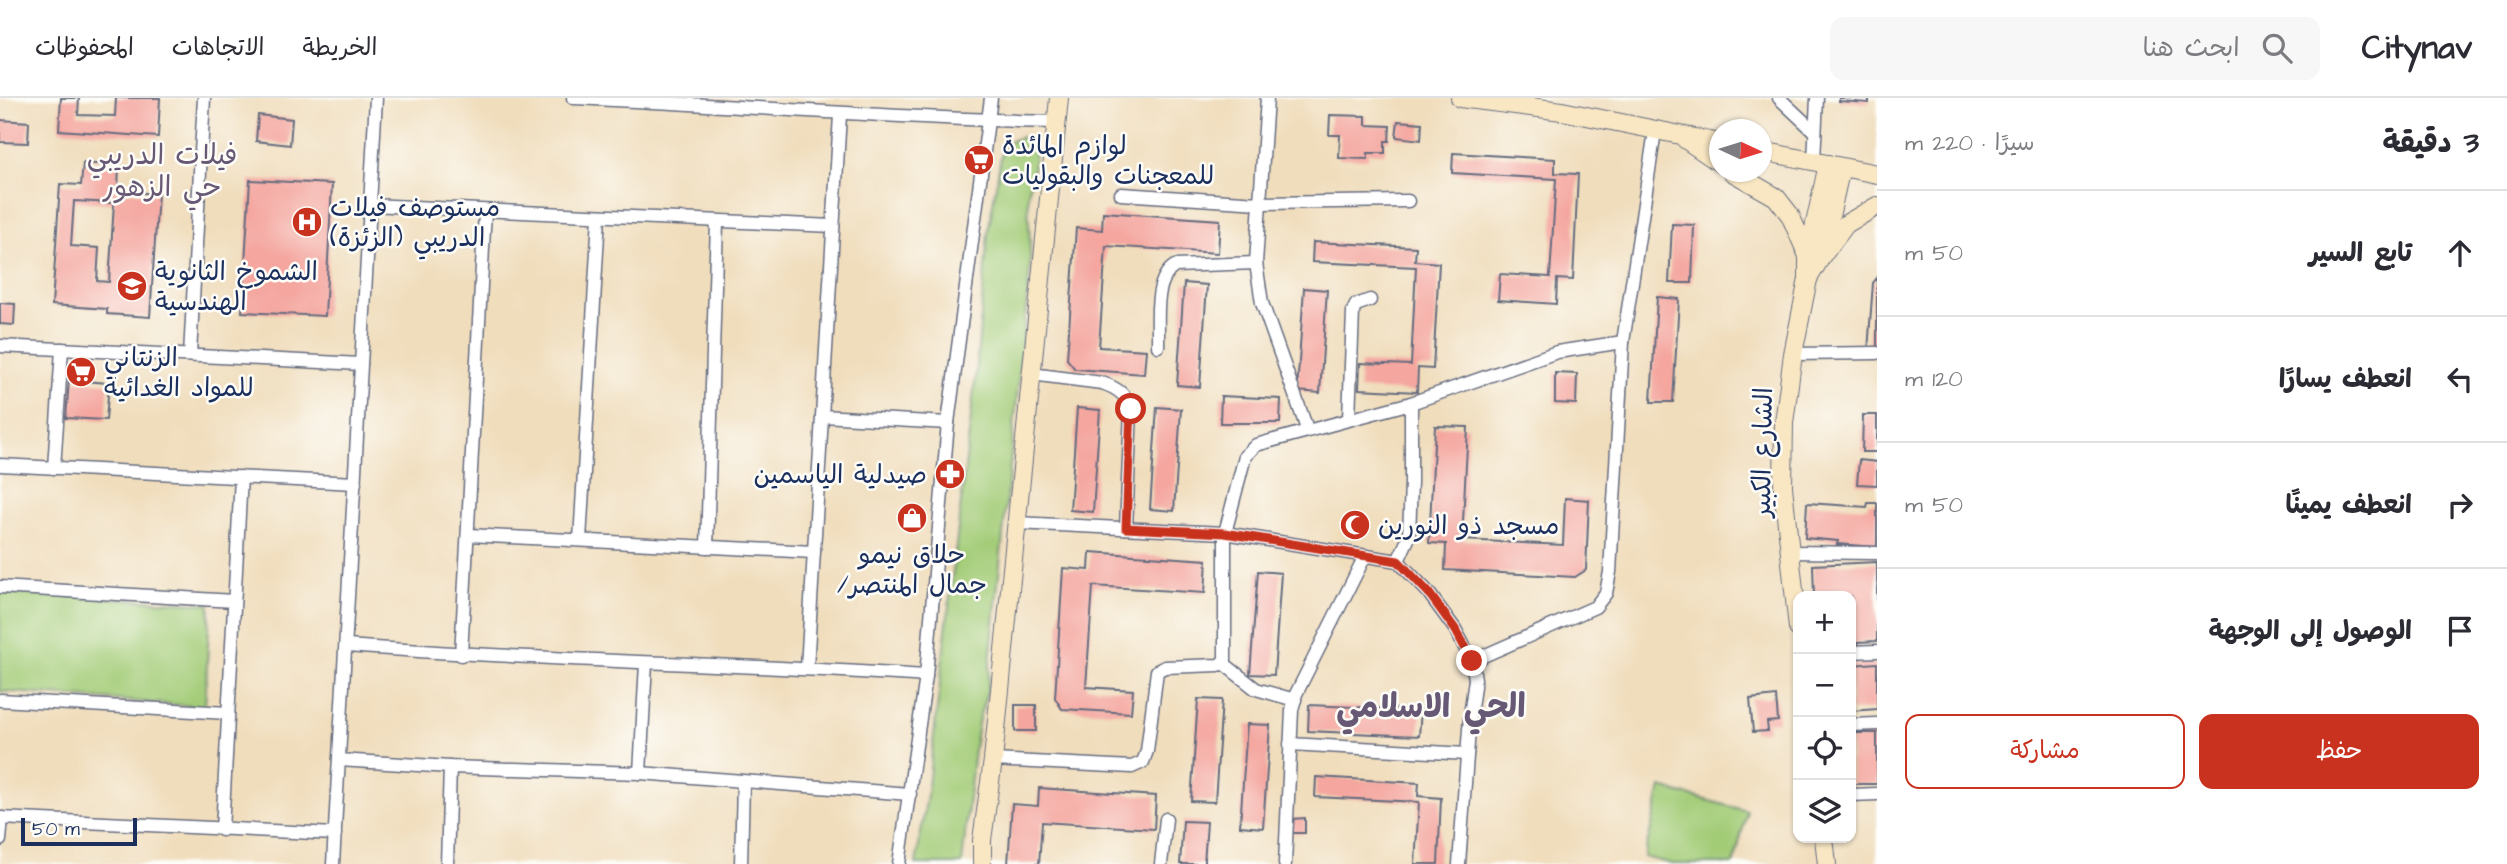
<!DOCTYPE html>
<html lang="ar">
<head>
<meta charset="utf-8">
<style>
  :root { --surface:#fff; --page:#f7f7f7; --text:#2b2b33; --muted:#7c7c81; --line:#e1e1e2; --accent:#c8321e }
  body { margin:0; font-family:"Architects Daughter","Playpen Sans Arabic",sans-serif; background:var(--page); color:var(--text); direction:rtl }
  .controls { position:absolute; right:21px; bottom:21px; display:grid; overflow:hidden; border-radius:14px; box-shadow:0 2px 5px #0004 }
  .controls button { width:63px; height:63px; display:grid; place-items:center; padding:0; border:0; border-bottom:2px solid var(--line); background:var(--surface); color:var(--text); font:35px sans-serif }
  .compass { position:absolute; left:1709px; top:21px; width:63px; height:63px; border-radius:50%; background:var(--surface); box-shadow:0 2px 5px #0004; rotate:94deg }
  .scale { position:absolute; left:21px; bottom:18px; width:116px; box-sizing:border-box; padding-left:7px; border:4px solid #1b2f5e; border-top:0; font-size:19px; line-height:24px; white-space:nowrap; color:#1b2f5e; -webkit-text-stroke:5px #fdfcf7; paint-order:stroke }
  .stop { position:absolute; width:21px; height:21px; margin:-16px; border:5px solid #c8321e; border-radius:50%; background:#fff }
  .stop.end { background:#c8321e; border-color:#fff; box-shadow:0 2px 7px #0008 }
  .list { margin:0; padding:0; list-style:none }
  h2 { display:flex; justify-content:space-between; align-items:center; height:91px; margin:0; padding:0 28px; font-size:30px }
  h2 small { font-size:23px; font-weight:400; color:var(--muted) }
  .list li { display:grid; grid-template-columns:46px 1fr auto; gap:21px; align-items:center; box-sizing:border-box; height:126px; padding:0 28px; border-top:2px solid var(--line) }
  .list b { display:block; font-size:26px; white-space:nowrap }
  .list em { font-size:23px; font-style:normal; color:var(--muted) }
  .actions { display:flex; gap:14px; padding:21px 28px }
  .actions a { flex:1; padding:16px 0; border:2px solid var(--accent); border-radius:14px; text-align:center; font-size:24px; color:var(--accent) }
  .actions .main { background:var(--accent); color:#fff }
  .icon { flex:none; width:38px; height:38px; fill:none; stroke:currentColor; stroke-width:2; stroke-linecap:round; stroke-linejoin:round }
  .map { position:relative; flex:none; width:1877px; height:766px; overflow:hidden; direction:ltr }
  header { display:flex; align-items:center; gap:42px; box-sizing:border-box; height:98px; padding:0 35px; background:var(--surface); border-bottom:2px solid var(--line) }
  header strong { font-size:33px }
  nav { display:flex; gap:38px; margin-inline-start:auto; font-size:24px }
  .search { width:490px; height:63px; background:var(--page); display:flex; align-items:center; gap:18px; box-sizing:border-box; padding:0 24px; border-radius:14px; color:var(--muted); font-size:26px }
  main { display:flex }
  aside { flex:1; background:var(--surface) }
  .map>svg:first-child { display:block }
  .green { fill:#a3cc77; stroke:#5f7e6a; stroke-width:2 }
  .building { fill:#f4a69f; fill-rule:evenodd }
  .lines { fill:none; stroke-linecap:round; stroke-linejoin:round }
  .street-casing { stroke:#666c7f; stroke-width:15 }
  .secondary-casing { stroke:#666c7f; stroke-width:20 }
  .street { stroke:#fff; stroke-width:12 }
  .secondary { stroke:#f9e7c3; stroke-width:18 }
  .route { stroke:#c8321e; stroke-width:9 }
  .labels { text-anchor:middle; stroke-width:5; stroke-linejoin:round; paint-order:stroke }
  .poi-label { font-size:26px; fill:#1b2f5e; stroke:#fdfcf7; text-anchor:start }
  .street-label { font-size:26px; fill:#1b2f5e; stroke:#fdfcf7 }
  .neighbourhood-label { font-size:28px; fill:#675975; stroke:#fdfcf7 }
  .district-label { font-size:33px; font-weight:bold; fill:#675975; stroke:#fdfcf7 }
</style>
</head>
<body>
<header>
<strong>Citynav</strong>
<div class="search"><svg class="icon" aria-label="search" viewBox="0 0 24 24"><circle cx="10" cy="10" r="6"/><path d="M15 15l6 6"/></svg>ابحث هنا</div>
<nav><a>الخريطة</a><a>الاتجاهات</a><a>المحفوظات</a></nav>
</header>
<main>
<aside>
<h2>3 دقيقة<small>سيرًا · 220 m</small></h2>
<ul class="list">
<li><svg class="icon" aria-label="ahead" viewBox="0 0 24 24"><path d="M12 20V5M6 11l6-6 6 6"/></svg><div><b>تابع السير</b></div><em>50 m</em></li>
<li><svg class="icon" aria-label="left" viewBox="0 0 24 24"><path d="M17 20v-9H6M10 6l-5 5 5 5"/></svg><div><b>انعطف يسارًا</b></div><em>120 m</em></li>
<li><svg class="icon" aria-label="right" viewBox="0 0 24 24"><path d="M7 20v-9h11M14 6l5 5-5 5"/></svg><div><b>انعطف يمينًا</b></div><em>50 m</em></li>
<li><svg class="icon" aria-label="arrive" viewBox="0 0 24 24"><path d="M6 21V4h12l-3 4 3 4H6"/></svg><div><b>الوصول إلى الوجهة</b></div></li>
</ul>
<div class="actions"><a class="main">حفظ</a><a>مشاركة</a></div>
</aside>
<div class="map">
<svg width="1877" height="766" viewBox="0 0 1877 766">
  <rect width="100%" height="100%" fill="#fdfcf7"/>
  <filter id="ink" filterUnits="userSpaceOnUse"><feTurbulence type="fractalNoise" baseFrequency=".0143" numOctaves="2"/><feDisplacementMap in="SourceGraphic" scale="14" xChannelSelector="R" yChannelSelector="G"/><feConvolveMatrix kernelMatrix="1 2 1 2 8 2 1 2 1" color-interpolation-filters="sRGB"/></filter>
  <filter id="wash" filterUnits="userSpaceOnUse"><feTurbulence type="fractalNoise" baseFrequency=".00686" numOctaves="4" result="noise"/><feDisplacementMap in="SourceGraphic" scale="28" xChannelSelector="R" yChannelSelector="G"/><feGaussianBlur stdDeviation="1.57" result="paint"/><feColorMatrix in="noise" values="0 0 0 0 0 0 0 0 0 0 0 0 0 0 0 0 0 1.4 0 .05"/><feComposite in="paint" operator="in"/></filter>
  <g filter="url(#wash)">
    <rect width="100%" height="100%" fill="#f0ddbc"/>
    <g class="green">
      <path d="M1020,39C1027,42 1032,46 1034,54C1037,68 1028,84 1028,98C1028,122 1031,146 1030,170L987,594L979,620L974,651L962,766H916L927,697L976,275L988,135L1001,58L1007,45Z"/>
      <polygon points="0,494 210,506 205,609 0,593"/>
      <polygon points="1661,690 1747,713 1734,766 1672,766 1644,759"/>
    </g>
    <g id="blocks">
      <g class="building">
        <polygon points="61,0 79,0 78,17 115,18 116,0 160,0 158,39 59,32"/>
        <polygon points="1839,0 1869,0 1869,5 1839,3"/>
        <polygon points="258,17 292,21 290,47 256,43"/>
        <polygon points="1330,17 1366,18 1366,27 1390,28 1389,43 1385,43 1385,55 1368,55 1368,61 1339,60 1340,37 1329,37"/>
        <polygon points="0,22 29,24 28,45 0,44"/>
        <polygon points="1398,23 1422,25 1421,42 1396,39"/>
        <polygon points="1453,55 1555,61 1555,75 1578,76 1573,182 1557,181 1556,206 1498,202 1500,176 1550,179 1556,81 1452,75"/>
        <path d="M83,65L119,68L118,90H115V93L158,96L150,219L107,216V211L52,207L60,86L81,87ZM74,103L114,105L109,184L97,183L99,150L71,148Z"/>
        <polygon points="250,82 332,86 325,218 242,214"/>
        <polygon points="1103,114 1220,122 1218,155 1106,148 1099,249 1146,252 1144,276 1075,271 1067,261 1076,130 1102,132"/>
        <polygon points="1672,126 1694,127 1692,185 1669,185"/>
        <polygon points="1313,144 1416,149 1415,163 1439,165 1433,271 1418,270 1417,294 1359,291 1360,265 1411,267 1416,169 1312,164"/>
        <polygon points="1877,180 1877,253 1868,253 1873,185"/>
        <polygon points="1184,185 1207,187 1200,289 1177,287"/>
        <polygon points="1304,190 1327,192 1320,295 1297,293"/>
        <polygon points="1657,199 1679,201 1673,304 1651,304"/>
        <polygon points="0,205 15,206 14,227 0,226"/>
        <polygon points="1555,275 1577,276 1576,306 1555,305"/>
        <polygon points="69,282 109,285 106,322 66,320"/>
        <polygon points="1221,298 1281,301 1280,325 1220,325"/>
        <polygon points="1157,309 1181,311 1174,413 1150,411"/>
        <polygon points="1077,310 1100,312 1093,414 1070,412"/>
        <polygon points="1863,317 1877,317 1877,354 1862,354"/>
        <polygon points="1435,328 1468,329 1462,442 1563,447 1565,400 1589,402 1586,472 1575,479 1445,472 1446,446 1429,445"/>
        <polygon points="1859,362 1877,364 1877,387 1857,386"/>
        <polygon points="1807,405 1867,409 1868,405 1877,405 1877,449 1837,446 1838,443 1805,440"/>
        <polygon points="1090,454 1207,462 1205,495 1093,488 1086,589 1133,592 1131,615 1062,611 1055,600 1063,470 1089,472"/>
        <polygon points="1877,464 1877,543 1858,544 1858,548 1851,549 1851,498 1814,498 1813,467"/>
        <polygon points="1258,473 1281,475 1274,577 1250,576"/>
        <polygon points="1877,565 1877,611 1851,613 1851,567"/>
        <polygon points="1776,598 1778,623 1767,624 1768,633 1753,634 1750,601"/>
        <polygon points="1198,601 1222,602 1215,704 1191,703"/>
        <rect x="1015" y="607" width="21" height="26"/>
        <polygon points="1309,607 1421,612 1419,638 1308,633"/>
        <polygon points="1247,626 1270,627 1263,730 1240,728"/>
        <rect x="1851" y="635" width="26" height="51"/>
        <polygon points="1316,679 1419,685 1418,698 1441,700 1438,766 1415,766 1419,704 1315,699"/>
        <polygon points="1039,690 1156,698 1154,731 1042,724 1039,766 1008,766 1012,706 1038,708"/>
        <polygon points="1305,720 1305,735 1293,735 1292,721"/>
        <polygon points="1183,723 1207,724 1204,766 1180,766"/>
      </g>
    </g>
  </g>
  <g filter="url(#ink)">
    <use href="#blocks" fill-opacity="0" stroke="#666c7f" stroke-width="2"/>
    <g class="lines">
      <g class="street-casing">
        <g id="street">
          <path d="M573,0C735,7 895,21 1057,24"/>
          <polyline points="1267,0 1256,165 1262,205 1307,331"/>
          <polyline points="1779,0 1815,34"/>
          <polyline points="1814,63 1817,0"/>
          <polyline points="1121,96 1259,105 1408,103"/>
          <polyline points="370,107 833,128"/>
          <polyline points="0,248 361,266"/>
          <path d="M1158,248C1159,225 1152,182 1175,168L1256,165"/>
          <polyline points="1793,256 1877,255"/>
          <polyline points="190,257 204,0"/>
          <path d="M1031,276L1102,285C1117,290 1127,297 1131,311L1126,430"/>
          <polyline points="822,318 948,325"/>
          <polyline points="1349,321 1353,213 1356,207 1370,202"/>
          <polyline points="0,367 355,385"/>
          <polyline points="54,370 62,251"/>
          <polyline points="1016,425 1225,435 1398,463 1428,494 1455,531 1472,563 1475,581 1470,618 1459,766"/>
          <polyline points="468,437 814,454"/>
          <polyline points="580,442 599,119"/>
          <polyline points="707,449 717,124"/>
          <polyline points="1789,454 1877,455"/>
          <polyline points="1398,463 1409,439 1411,384 1411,305"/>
          <polyline points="0,489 234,503"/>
          <path d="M347,548C540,563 733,565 926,578"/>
          <polyline points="1851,554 1877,553"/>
          <polyline points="461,557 485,113"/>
          <polyline points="1472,563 1595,509 1606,495 1610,474 1623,244 1655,33"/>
          <polyline points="1223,565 1256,591 1295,602"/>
          <polyline points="807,570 840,17"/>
          <polyline points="0,602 228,615"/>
          <polyline points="1851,627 1877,626"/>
          <polyline points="1290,646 1467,656"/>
          <polyline points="339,662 450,669 640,675 910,696"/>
          <polyline points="993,662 1132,669 1143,664 1147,653 1157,573 1165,569 1219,567 1225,562 1225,435 1245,358 1256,347 1411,305 1557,254 1623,244"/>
          <polyline points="640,675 646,565"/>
          <polyline points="1851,697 1877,696"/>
          <polyline points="0,720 335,736"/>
          <polyline points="222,732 241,379"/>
          <polyline points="0,742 2,720"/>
          <polyline points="333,766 376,0"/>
          <polyline points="447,766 450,669"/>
          <polyline points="741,766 743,685"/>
          <polyline points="899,766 926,578 948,325 991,0"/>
          <polyline points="1161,766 1166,721"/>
          <polyline points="1285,766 1292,612 1296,596 1365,458"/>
        </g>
      </g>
      <g class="secondary-casing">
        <g id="secondary">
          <polyline points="1460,0 1562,13 1720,45"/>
          <polyline points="1685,41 1720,65"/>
          <polyline points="1762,53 1877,76"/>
          <polyline points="1732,74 1776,99 1790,117 1808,158"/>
          <polyline points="1825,154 1846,126 1877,108"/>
          <polyline points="1808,181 1821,159 1841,69"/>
          <polyline points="1798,530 1783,389 1784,325 1793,256 1808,181 1808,158 1828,66"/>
          <polyline points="1824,740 1827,766"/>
          <polyline points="982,766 982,742 993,662 1059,0"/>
        </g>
      </g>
      <use href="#street" class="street"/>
      <use href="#secondary" class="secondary"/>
    </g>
  </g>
  <g class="lines" filter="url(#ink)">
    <polyline class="route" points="1131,311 1126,430 1225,435 1398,463 1428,494 1455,531 1472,563"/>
  </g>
  <defs>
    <g id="supermarket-disc" transform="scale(1.575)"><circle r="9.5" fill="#c8321e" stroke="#fdfcf7"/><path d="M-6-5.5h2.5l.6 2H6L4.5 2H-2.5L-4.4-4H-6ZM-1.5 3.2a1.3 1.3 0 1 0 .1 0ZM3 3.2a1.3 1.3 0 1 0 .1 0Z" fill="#fff"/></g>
    <g id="hospital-disc" transform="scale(1.575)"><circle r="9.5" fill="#c8321e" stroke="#fdfcf7"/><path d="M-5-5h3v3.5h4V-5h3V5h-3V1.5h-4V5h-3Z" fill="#fff"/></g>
    <g id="school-disc" transform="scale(1.575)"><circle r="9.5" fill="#c8321e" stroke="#fdfcf7"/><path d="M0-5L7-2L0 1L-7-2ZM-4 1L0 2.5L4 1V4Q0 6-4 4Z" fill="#fff"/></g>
    <g id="pharmacy-disc" transform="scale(1.575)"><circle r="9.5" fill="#c8321e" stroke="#fdfcf7"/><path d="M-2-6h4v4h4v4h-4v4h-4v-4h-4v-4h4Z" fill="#fff"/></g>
    <g id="shop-disc" transform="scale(1.575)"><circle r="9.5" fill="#c8321e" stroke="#fdfcf7"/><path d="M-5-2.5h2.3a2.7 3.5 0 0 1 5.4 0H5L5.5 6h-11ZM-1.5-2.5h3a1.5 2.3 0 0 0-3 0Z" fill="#fff"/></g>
    <g id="mosque-disc" transform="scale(1.575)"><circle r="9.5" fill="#c8321e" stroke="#fdfcf7"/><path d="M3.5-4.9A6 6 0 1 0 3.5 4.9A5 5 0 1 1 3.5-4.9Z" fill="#fff"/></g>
  </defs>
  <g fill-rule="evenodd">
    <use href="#supermarket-disc" x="979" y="62"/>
    <use href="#hospital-disc" x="307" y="124"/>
    <use href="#school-disc" x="132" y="188"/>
    <use href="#supermarket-disc" x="81" y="274"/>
    <use href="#pharmacy-disc" x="950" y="376"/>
    <use href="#shop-disc" x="912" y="420"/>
    <use href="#mosque-disc" x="1355" y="427"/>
  </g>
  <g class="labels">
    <g class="poi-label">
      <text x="1002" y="56">لوازم المائدة<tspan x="1002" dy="30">للمعجنات والبقوليات</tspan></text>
      <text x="330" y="118">مستوصف فيلات<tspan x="330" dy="30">الدريبي (الزئزة)</tspan></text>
      <text x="155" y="182">الشموخ الثانوية<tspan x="155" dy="30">الهندسية</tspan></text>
      <text x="104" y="268">الزنتاني<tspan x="104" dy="30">للمواد الغدائية</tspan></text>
      <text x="927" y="385" text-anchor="end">صيدلية الياسمين</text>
      <text x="1378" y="436">مسجد ذو النورين</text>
      <text x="912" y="465" text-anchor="middle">حلاق نيمو<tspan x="912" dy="30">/جمال المنتصر</tspan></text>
    </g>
    <g class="street-label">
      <text transform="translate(1762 354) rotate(-89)" y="9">الشارع الكبير</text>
    </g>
    <g class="neighbourhood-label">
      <text x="162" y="66">فيلات الدريبي<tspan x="162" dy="32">حي الزهور</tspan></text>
    </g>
    <g class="district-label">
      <text x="1431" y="619">الحي الاسلامي</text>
    </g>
  </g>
</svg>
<div class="controls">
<button>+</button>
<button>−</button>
<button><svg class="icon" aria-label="locate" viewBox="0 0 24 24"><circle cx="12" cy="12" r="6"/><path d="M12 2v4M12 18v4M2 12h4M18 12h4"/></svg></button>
<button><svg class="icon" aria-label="layers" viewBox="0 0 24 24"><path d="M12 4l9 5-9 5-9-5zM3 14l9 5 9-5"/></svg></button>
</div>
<svg class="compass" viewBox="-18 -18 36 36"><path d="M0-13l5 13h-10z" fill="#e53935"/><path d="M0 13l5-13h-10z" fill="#7c7c81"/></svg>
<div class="scale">50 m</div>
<div class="stop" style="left:1131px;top:311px"></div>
<div class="stop end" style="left:1472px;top:563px"></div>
</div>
</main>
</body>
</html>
